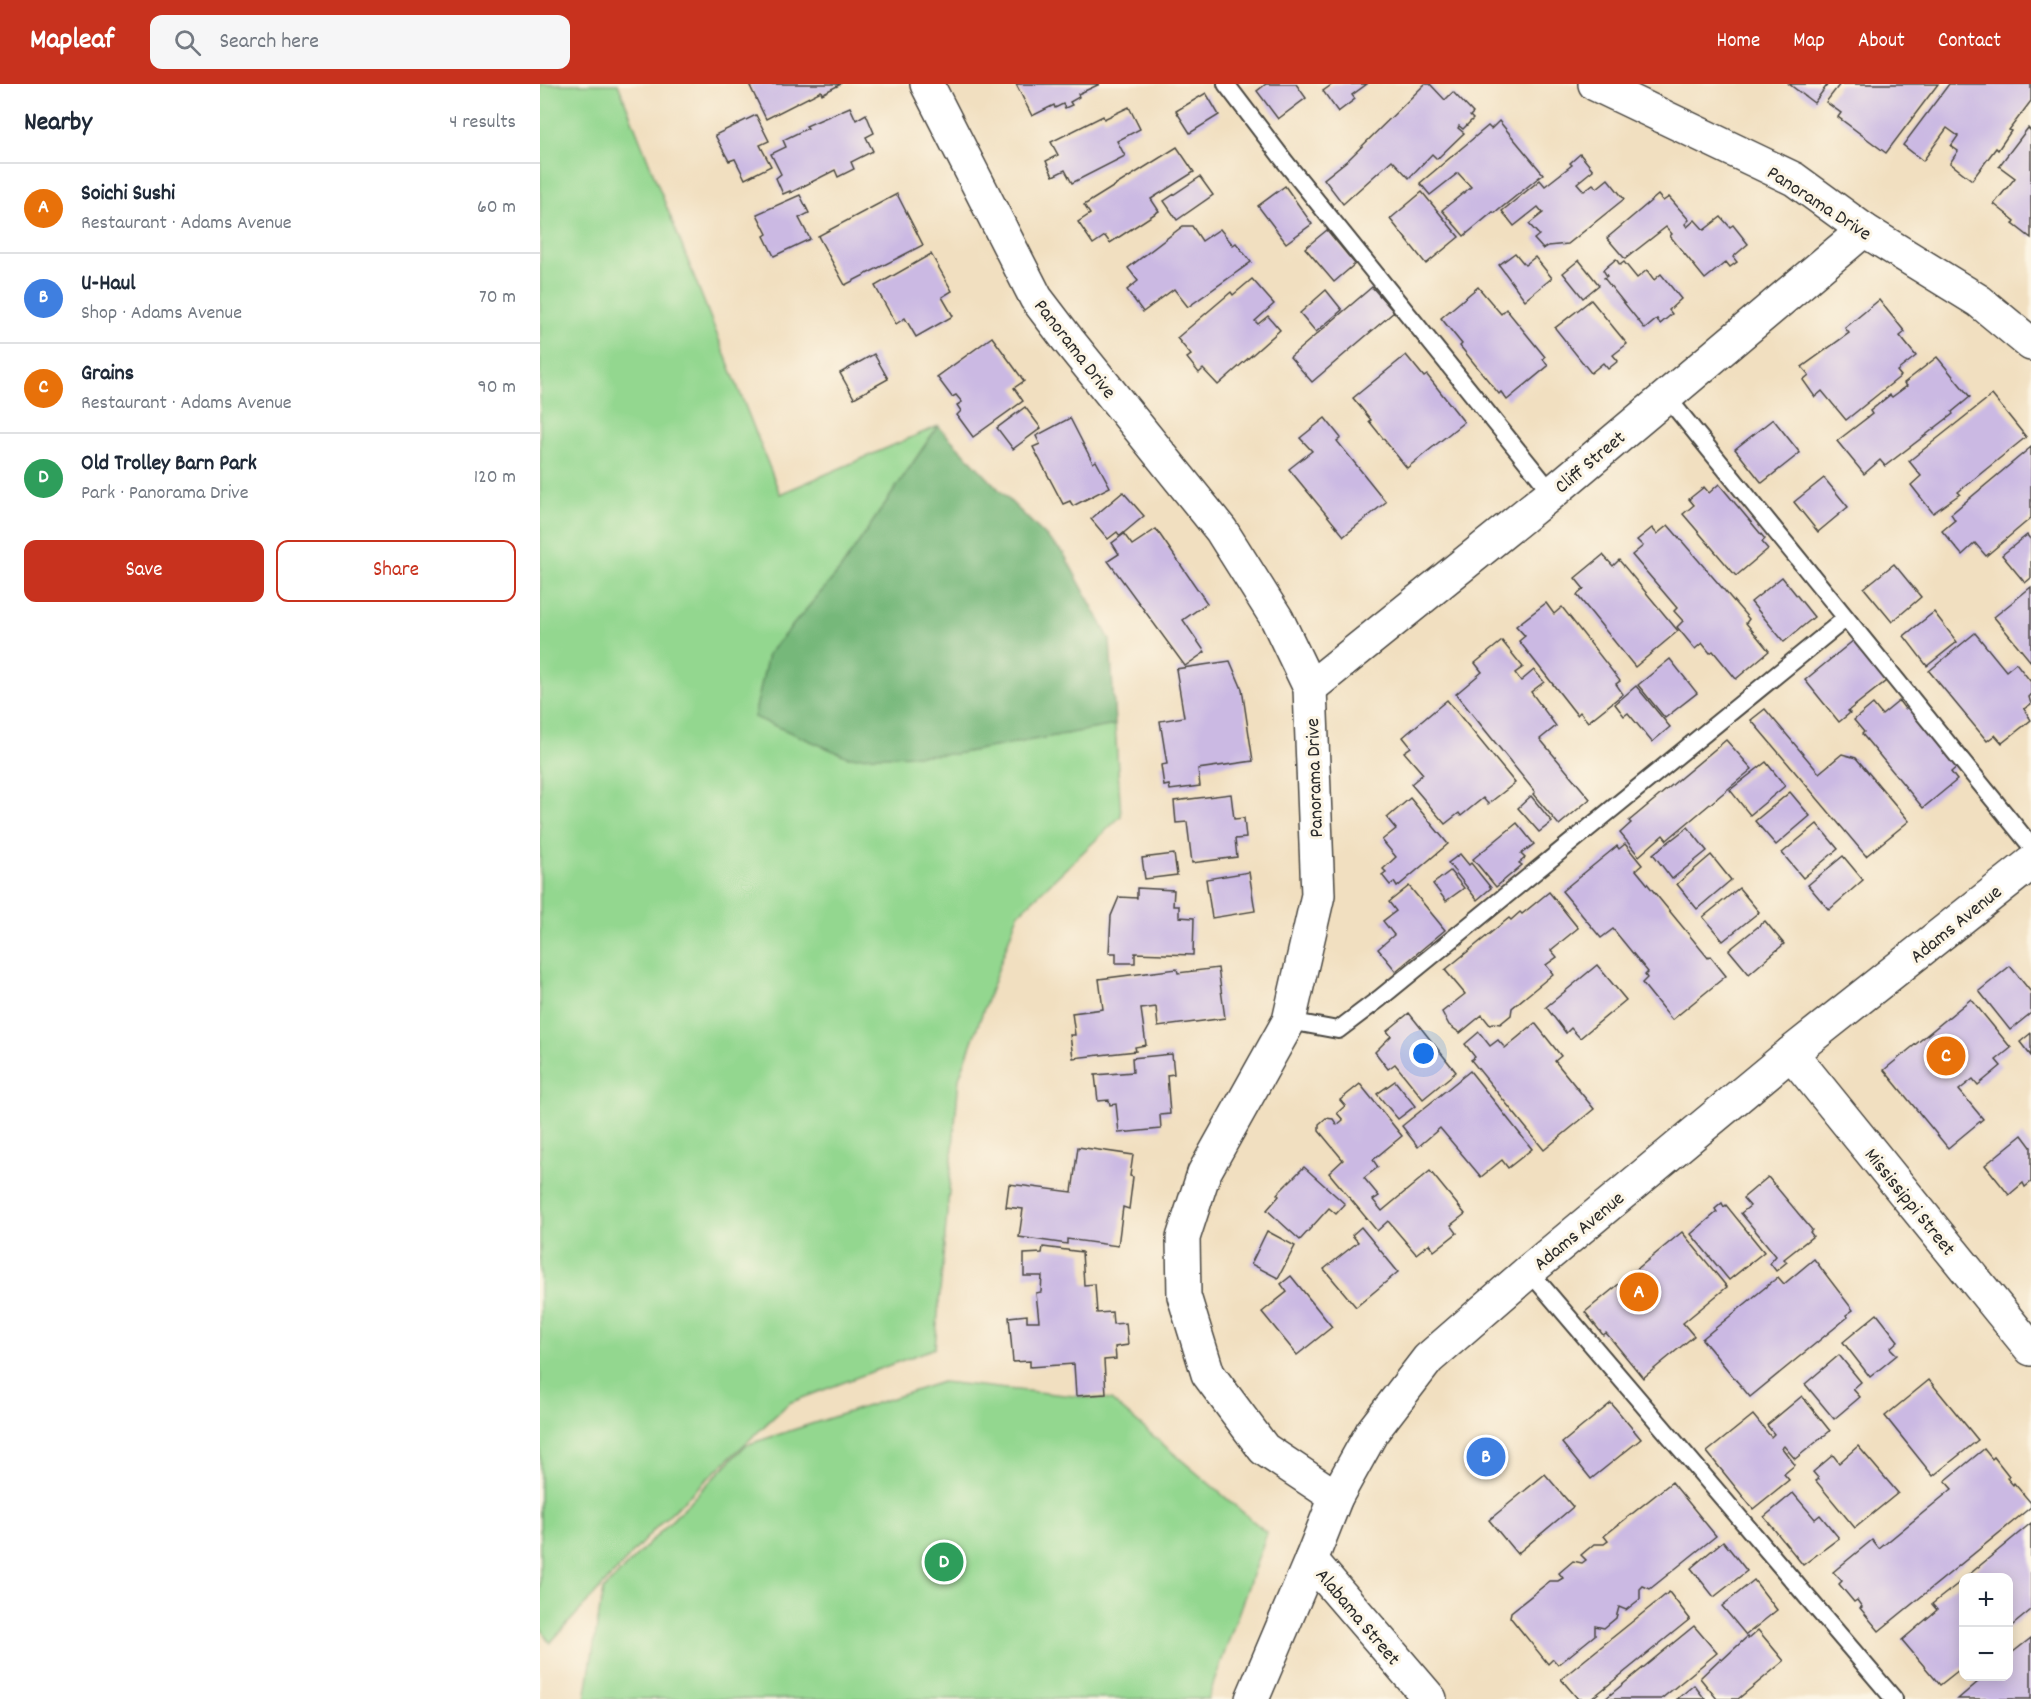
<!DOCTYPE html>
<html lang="en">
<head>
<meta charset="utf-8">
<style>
  :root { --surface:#fff; --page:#f6f6f7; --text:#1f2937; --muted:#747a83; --line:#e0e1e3; --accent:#c8321e }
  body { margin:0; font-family:Dekko,sans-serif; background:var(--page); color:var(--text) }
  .controls { position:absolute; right:18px; bottom:18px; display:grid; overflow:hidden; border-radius:12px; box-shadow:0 3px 15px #0003 }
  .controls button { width:54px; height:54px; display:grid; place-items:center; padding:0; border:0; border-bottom:2px solid var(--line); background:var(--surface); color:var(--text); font:30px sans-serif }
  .you { position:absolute; left:884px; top:970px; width:21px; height:21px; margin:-15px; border:4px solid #fff; border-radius:50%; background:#1a73e8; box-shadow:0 0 0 9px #1a73e833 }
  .badge { display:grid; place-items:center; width:39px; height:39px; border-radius:50%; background:var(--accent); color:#fff; font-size:20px; font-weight:700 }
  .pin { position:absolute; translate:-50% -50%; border:3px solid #fff; box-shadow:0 2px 6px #0006 }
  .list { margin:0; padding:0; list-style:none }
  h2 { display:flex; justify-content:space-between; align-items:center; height:78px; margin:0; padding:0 24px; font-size:26px }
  h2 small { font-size:20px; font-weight:400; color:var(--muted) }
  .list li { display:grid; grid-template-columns:39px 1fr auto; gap:18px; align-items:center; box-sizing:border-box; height:90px; padding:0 24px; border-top:2px solid var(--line) }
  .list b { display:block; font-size:22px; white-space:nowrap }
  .list p { margin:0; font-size:20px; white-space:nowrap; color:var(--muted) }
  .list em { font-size:20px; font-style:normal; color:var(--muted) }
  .actions { display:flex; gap:12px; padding:18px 24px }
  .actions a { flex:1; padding:14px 0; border:2px solid var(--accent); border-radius:12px; text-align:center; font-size:21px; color:var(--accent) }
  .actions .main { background:var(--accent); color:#fff }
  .icon { flex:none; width:33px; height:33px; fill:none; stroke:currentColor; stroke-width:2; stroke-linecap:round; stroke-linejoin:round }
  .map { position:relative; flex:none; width:1491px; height:1615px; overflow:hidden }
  header { display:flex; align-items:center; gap:36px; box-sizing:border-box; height:84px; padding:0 30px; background:var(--accent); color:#fff }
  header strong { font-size:28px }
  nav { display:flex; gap:33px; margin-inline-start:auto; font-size:21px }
  .search { width:420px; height:54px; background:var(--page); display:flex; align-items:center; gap:15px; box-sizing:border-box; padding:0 21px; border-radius:12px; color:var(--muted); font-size:22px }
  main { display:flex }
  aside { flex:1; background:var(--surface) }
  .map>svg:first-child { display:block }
  .green { fill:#93d78f; stroke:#5f815d; stroke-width:1.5 }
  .forest { fill:#76b87a; stroke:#507252; stroke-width:1.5 }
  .building { fill:#cbb9e3 }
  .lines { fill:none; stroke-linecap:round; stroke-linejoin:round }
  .service-casing { stroke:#494641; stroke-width:20 }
  .minor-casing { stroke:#494641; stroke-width:36 }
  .secondary-casing { stroke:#494641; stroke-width:36 }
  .service { stroke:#fff; stroke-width:16 }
  .minor { stroke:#fff; stroke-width:33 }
  .secondary { stroke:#fff; stroke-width:33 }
  .labels { text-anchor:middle; stroke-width:6; stroke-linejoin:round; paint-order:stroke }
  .street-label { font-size:20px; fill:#2b2b2b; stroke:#fcf5e5 }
</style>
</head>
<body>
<header>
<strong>Mapleaf</strong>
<div class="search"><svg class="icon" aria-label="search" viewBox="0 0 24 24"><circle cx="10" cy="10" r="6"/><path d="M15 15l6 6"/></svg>Search here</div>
<nav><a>Home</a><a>Map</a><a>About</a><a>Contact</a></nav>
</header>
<main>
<aside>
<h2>Nearby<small>4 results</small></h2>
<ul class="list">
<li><span class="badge" style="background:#e8710a">A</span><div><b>Soichi Sushi</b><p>Restaurant · Adams Avenue</p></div><em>60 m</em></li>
<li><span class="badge" style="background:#3f7fe0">B</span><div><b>U-Haul</b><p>Shop · Adams Avenue</p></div><em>70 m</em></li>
<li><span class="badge" style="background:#e8710a">C</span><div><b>Grains</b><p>Restaurant · Adams Avenue</p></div><em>90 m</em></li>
<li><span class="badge" style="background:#2e9e5b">D</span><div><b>Old Trolley Barn Park</b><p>Park · Panorama Drive</p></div><em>120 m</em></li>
</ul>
<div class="actions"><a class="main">Save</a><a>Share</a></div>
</aside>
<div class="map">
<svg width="1491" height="1615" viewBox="0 0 1491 1615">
  <rect width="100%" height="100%" fill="#fcf5e5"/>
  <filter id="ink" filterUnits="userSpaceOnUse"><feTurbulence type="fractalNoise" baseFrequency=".0167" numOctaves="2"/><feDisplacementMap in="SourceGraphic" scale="12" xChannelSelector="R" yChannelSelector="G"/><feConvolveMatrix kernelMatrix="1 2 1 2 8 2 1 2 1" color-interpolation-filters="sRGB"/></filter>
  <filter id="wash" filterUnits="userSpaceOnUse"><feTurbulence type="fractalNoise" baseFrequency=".008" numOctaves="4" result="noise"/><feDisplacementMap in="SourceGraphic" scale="24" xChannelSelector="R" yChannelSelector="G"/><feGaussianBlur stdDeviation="1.35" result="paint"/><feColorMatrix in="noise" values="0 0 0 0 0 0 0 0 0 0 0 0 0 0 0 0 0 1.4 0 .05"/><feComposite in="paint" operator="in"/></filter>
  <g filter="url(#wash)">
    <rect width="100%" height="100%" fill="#f1dfc0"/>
    <g class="green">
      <polygon points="0,0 78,0 240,410 398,342 300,486 228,570 415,670 575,641 581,732 478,830 419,994 395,1264 249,1319 122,1437 10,1559 0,1543"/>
      <polygon points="402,1298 571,1316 727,1449 668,1615 45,1615 63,1506 206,1361"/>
    </g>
    <polygon class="forest" points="398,342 470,417 524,470 570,556 575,641 415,670 308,673 214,633 228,570 300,486"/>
    <g id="blocks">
      <g class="building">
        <polygon points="209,0 301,0 282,10 281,7 226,35"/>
        <polygon points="476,0 560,0 538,10 539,13 530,18 532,21 525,24 523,20 515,24 514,21 492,32"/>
        <polygon points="726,0 756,0 766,14 738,35 717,7"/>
        <polygon points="793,0 827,0 812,11 815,15 798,28 783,7"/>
        <polygon points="885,0 890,0 905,16 913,8 933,29 930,32 933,35 923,45 919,42 918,44 924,49 897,75 892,70 869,94 852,76 803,120 784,95 809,75"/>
        <polygon points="1249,0 1288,0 1274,19"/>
        <polygon points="1300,0 1398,0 1346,69 1298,33 1301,29 1286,18"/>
        <polygon points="1409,0 1491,0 1491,17 1469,46 1471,47 1458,66 1456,64 1432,96 1410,79 1418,67 1411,62 1418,52 1407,44 1383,77 1363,61"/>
        <polygon points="666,9 679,31 650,49 636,27"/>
        <polygon points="310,23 316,36 326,30 334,49 326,53 333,67 311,78 314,85 298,93 295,86 250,109 250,107 243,110 236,94 241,90 231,70 246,63 243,56 268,44 266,42"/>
        <polygon points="589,23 600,45 577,57 585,72 532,99 525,86 513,92 506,77 518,71 511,58 563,32 564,35"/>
        <polygon points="216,31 229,57 220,61 231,82 205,95 195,75 189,77 175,51"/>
        <polygon points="959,37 1003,90 955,129 953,128 924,152 902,126 931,103 918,89 890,111 880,99 948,42 951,45"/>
        <polygon points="1488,44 1491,47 1491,154 1473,140 1475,137 1454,120 1475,94 1459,82"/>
        <polygon points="637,63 654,88 611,115 619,127 570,159 565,152 553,160 538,138 550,130 544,121"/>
        <polygon points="1040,70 1053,86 1037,99 1044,107 1053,100 1057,104 1068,95 1084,115 1028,160 1008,162 1003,165 994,155 999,151 989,140 1003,129 998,123 974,142 962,127 1000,96 1005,102 1032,81 1030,79"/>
        <polygon points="660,93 673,111 637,136 624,117"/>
        <polygon points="745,102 772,140 746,159 718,122"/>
        <polygon points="882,108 919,153 886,180 850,135"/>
        <polygon points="357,110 383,161 305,201 278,152"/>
        <polygon points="260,111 269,129 259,134 270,155 234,172 224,152 227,150 217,130"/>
        <polygon points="1118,111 1123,117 1129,113 1149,136 1145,140 1147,143 1155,136 1164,146 1181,133 1190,143 1193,141 1208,160 1193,173 1197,178 1190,183 1186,178 1165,195 1130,152 1132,150 1126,143 1085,175 1067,154"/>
        <polygon points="643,142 652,142 662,157 680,145 693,161 696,159 711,178 648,223 634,205 603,228 587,206 598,197 588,184"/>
        <polygon points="787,146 815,180 794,198 765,164"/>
        <polygon points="975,169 985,181 995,173 1012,194 985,216 959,181"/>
        <polygon points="391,170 412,207 402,213 413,232 376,253 365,234 356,240 335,202"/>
        <polygon points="1076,175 1080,181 1084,178 1097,194 1107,186 1114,196 1121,190 1141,215 1129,226 1132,230 1120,240 1117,235 1105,245 1064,194 1067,192 1063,186"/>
        <polygon points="1039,176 1059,201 1043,214 1023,189"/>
        <polygon points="712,195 734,220 715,237 718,240 728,232 740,246 678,301 663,285 659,289 647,274 651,271 637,254 691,208 693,211"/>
        <polygon points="832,203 854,228 772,298 750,273"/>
        <polygon points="938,203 961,230 966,225 1005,273 1003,275 1008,282 967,316 961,308 959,310 920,262 922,260 901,234"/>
        <polygon points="786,206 802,226 776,248 760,229"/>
        <polygon points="1051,216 1087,260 1073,271 1078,277 1068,285 1063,279 1051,289 1015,244"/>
        <polygon points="1339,216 1365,248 1360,252 1376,272 1357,287 1361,292 1306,336 1282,307 1275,313 1263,296 1269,291 1262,283 1309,249 1305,244"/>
        <polygon points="452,253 484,297 474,304 483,317 433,353 417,331 421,327 417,321 422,318 416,311 412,313 397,293"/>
        <polygon points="334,270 348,295 314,314 300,289"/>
        <polygon points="866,271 884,293 887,291 924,338 867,384 829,337 831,336 813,314"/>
        <polygon points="1397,273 1430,313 1412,328 1413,330 1345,382 1340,376 1324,390 1297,357 1332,330 1330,327 1350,311 1352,313 1367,302 1364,299"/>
        <polygon points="1452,311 1486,353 1418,408 1420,410 1393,429 1371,401 1381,392 1369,377"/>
        <polygon points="485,323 501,344 473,365 457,344"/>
        <polygon points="530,334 553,379 556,377 570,403 533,422 530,417 523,420 493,363 500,360 496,352"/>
        <polygon points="785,334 801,354 797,357 846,418 804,452 749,385 772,367 760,354"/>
        <polygon points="1233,335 1260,369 1222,399 1195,365"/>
        <polygon points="1491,363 1491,434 1446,472 1435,459 1422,471 1402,447 1415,436 1411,430"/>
        <polygon points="1284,394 1308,423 1278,448 1254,418"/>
        <polygon points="1179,400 1225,455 1222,458 1228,465 1196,492 1143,430 1154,421 1149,415 1164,403 1169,409"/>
        <polygon points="583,408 604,432 580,452 577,448 568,455 551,435"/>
        <polygon points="1128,441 1209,535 1206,539 1229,567 1196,595 1173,567 1170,569 1162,559 1155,565 1137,543 1143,537 1134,527 1137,524 1092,471 1103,462 1097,456 1112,444 1117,450"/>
        <polygon points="616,445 667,519 643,536 665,568 645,582 568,477 579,470 572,459 584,450 592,461"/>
        <polygon points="1487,451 1491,456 1491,494 1485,499 1462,471"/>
        <polygon points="1063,471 1073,482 1079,476 1138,547 1095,583 1037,511 1044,505 1035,494"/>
        <polygon points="1354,480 1381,513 1352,538 1324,504"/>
        <polygon points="1242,493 1274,533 1244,558 1211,518"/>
        <polygon points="1491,503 1491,578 1454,533"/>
        <polygon points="1006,519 1014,530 1022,523 1080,597 1076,600 1083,610 1048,638 1040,628 1037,631 979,557 985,552 976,542"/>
        <polygon points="1394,528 1417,558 1387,582 1364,552"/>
        <polygon points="1435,549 1466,587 1476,579 1491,598 1491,611 1489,613 1491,620 1484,625 1491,636 1462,659 1455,651 1447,657 1389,587"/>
        <polygon points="1314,556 1346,597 1308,627 1310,629 1299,638 1265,596"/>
        <polygon points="962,557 983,583 975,589 981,597 994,586 1004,598 991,608 1016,642 1000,655 1050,715 1019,741 993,710 995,708 916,610 942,588 935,579"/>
        <polygon points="1130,575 1157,609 1125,634 1098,601"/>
        <polygon points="690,577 702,605 713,677 658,685 660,702 630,706 629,701 624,702 621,681 627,680 620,637 644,633 636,585"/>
        <polygon points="1096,602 1130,643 1112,658 1088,629 1084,632 1075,620"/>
        <polygon points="907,616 975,699 948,720 943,714 921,732 919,729 905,740 871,700 883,690 864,668 871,663 863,653"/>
        <polygon points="1359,617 1365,625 1369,622 1419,681 1411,688 1417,696 1383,724 1322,650 1324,648 1314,636 1333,620 1342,631"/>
        <polygon points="1225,625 1279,689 1302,670 1316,674 1369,737 1326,772 1211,636"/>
        <polygon points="1186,656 1212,685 1127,756 1123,751 1099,772 1080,749 1091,739 1089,737"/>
        <polygon points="1226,678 1245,702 1210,731 1190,706"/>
        <polygon points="1250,708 1270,732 1236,761 1215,737"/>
        <polygon points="691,710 694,735 704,734 706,754 695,755 697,773 652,779 647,738 636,739 634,717"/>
        <polygon points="991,712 1012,738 999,748 978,724"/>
        <polygon points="870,714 908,760 857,803 854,798 850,801 842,791 846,788 843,785 856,773 842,756 856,745 847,734"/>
        <polygon points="977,739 994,760 981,770 985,774 979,779 982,781 956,803 933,775"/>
        <polygon points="1277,740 1298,765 1263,794 1242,769"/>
        <polygon points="1148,743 1167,767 1132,795 1113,770"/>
        <polygon points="1085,760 1102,781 1096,786 1168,874 1170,872 1186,892 1132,936 1102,899 1107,894 1105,891 1108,888 1073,845 1061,854 1022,807 1077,762 1079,765"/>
        <polygon points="634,770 637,791 605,795 602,774"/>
        <polygon points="920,770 929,781 931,779 951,804 937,816 908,779"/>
        <polygon points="1171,771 1191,796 1157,825 1137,800"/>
        <polygon points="1303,772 1323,796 1289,826 1268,801"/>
        <polygon points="910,787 924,804 906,817 893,800"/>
        <polygon points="709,788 715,827 672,834 666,795"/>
        <polygon points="869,802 905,846 856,887 838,865 854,851 843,837 856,827 849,818"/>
        <polygon points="597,804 634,806 633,822 639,822 639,833 654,834 653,871 595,869 595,879 576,879 576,869 569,869 571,832 579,813 597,814"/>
        <polygon points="1199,804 1219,828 1183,857 1163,833"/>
        <polygon points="1009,808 1038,844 1011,866 1017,873 1006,881 1013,890 972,924 971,931 960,940 953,939 950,941 942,931 920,949 909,941 902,928 925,910 905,886 969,834 971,836 980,828 982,830"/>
        <polygon points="1225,837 1244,860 1209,890 1189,866"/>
        <polygon points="1057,881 1086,916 1040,954 1031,944 1026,949 1006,923"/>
        <polygon points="1470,882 1491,908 1491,929 1470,946 1439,907"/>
        <polygon points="678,884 685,934 618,943 616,923 601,925 606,961 595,963 596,967 533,974 530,951 535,951 532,929 563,925 559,895 637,885 638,889"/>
        <polygon points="1431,915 1471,964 1456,976 1461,982 1438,1001 1433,995 1419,1006 1443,1035 1408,1064 1344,986"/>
        <polygon points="869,929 916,988 883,1015 855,980 848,985 835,968 851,952 847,947"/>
        <polygon points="995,939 1021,972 1015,977 1054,1025 1004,1066 931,976 935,973 925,960 939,948 950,962 958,956 965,964"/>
        <polygon points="1491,949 1491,972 1480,958"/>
        <polygon points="632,970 634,990 627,991 630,1030 620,1031 621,1045 579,1049 576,1020 570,1021 569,1016 558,1017 555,991 593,988 592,974"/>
        <polygon points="930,987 992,1065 968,1084 962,1076 941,1093 900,1044 878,1063 862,1042"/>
        <polygon points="855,997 875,1022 858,1035 837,1010"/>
        <polygon points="820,1000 862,1052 833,1076 838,1083 824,1094 839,1112 833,1116 842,1127 890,1087 925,1130 911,1141 917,1149 894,1167 889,1160 876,1170 848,1137 837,1147 789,1089 803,1076 779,1047 779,1040 786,1034 793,1035 797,1041 803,1036 797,1029 805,1022 800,1016"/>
        <polygon points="1482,1051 1491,1063 1491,1098 1485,1103 1483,1099 1469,1111 1445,1081"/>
        <polygon points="538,1063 593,1071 590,1092 593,1093 589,1125 583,1123 578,1162 527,1155 527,1160 479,1153 483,1125 466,1123 469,1100 532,1108"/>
        <polygon points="764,1083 805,1120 796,1130 789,1124 760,1156 727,1126 739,1112 737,1110"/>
        <polygon points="1228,1093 1272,1146 1270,1148 1273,1152 1244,1175 1247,1178 1236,1187 1230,1179 1236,1172 1201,1129 1210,1122 1203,1114"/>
        <polygon points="1182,1119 1184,1123 1186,1121 1224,1168 1189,1196 1151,1150 1177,1128 1175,1125"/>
        <polygon points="821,1143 858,1188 816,1223 784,1185 818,1158 812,1151"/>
        <polygon points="727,1147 755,1162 738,1194 711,1180"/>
        <polygon points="1142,1148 1187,1203 1143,1239 1154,1252 1103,1294 1072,1256 1066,1249 1063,1251 1045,1228"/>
        <polygon points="503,1163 542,1168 544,1201 555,1200 557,1229 572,1228 573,1240 586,1239 588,1261 575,1263 576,1275 564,1276 566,1310 536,1312 534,1280 490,1283 490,1277 473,1278 469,1233 487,1231 487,1237 499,1237 496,1209 501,1208 502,1192 484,1192 484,1170 502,1169"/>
        <polygon points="1274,1175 1313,1226 1306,1231 1308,1233 1210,1313 1162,1255 1238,1193 1244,1200"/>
        <polygon points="751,1192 792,1243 757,1271 722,1228 747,1208 741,1200"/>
        <polygon points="1337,1230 1358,1257 1350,1264 1357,1271 1330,1293 1303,1258"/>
        <polygon points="1299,1271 1321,1298 1313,1305 1320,1313 1294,1335 1265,1300"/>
        <polygon points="1389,1296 1438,1356 1393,1392 1345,1332"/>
        <polygon points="1262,1312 1290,1347 1255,1375 1244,1362 1242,1364 1255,1381 1244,1390 1249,1396 1213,1425 1167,1368 1213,1331 1231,1353 1234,1350 1227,1341"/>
        <polygon points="1071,1319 1101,1355 1051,1395 1022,1359"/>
        <polygon points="1318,1362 1358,1409 1315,1444 1276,1397 1279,1395 1273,1388 1293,1371 1299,1379"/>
        <polygon points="1444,1365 1452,1375 1454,1373 1469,1392 1467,1394 1473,1401 1474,1399 1491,1419 1491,1423 1339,1547 1320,1524 1322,1523 1317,1516 1314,1518 1299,1500 1302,1497 1293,1488 1332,1456 1339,1465 1412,1405 1405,1397"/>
        <polygon points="1005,1390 1033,1423 977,1470 949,1436"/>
        <polygon points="1132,1398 1176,1452 1110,1505 1103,1502 1100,1505 1100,1515 1086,1526 1079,1523 1076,1534 1064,1544 1055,1542 1055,1551 1018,1581 1013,1575 1008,1580 970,1533 971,1528 1010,1497 1018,1497 1023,1494 1019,1489 1033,1477 1042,1479 1046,1476 1041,1471 1054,1460 1064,1460 1068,1457 1064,1452"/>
        <polygon points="1253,1409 1275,1435 1280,1431 1299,1454 1263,1481 1224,1433"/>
        <polygon points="1491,1439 1491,1526 1468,1545 1468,1494 1425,1494"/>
        <polygon points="1183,1457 1207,1487 1174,1513 1151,1484"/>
        <polygon points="1424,1495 1424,1582 1400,1601 1362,1556 1397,1526 1392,1520"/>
        <polygon points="1214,1496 1237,1526 1206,1551 1182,1522"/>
        <polygon points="1129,1508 1150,1535 1051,1615 1038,1615 1021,1595"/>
        <polygon points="1154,1542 1177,1569 1121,1615 1065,1615"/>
        <polygon points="1218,1546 1244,1577 1198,1615 1177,1615 1160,1594 1180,1575 1182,1576 1207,1553 1208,1555"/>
        <polygon points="1491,1554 1491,1615 1418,1615 1445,1592 1468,1592 1468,1572"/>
        <polygon points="1154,1601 1165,1615 1137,1615"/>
      </g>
    </g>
  </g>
  <g filter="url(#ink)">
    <use href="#blocks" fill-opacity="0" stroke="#494641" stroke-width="1.5"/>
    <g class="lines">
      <g class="service-casing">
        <g id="service">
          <polyline points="686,0 746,79 1012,409"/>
          <polyline points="1126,312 1491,762"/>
          <polyline points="749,937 798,946 839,915 1305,535"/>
          <polyline points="989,1187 1354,1615"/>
        </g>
      </g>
      <g class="minor-casing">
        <g id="minor">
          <polyline points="387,0 496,214 528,256 681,446 737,535 770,604 778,811 749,937 664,1089 643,1154 644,1212 668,1290 724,1365 796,1413"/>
          <polyline points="1055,0 1254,95 1324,146 1439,217 1491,260"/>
          <polyline points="770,604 1012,409 1324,146"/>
          <polyline points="1251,969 1491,1265"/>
          <polyline points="771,1476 890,1615"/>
        </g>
      </g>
      <g class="secondary-casing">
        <polyline id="secondary" points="712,1615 771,1476 796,1413 832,1348 888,1275 989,1187 1251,969 1491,779"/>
      </g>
      <use href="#service" class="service"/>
      <use href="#minor" class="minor"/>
      <use href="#secondary" class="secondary"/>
    </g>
  </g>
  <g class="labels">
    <g class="street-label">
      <text transform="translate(1280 118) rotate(33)" y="7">Panorama Drive</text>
      <text transform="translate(536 264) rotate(52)" y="7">Panorama Drive</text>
      <text transform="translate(1049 377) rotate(-40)" y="7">Cliff Street</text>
      <text transform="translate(773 694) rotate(-92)" y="7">Panorama Drive</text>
      <text transform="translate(1415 839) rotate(-39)" y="7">Adams Avenue</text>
      <text transform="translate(1371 1117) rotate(51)" y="7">Mississippi Street</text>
      <text transform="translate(1038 1146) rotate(-40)" y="7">Adams Avenue</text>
      <text transform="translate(819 1532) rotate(50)" y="7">Alabama Street</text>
    </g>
  </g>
</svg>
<div class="controls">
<button>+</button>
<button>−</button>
</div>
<div class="you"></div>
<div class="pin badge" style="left:1099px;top:1208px;background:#e8710a">A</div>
<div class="pin badge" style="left:946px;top:1373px;background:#3f7fe0">B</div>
<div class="pin badge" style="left:1406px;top:972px;background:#e8710a">C</div>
<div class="pin badge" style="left:404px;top:1478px;background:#2e9e5b">D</div>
</div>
</main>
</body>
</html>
